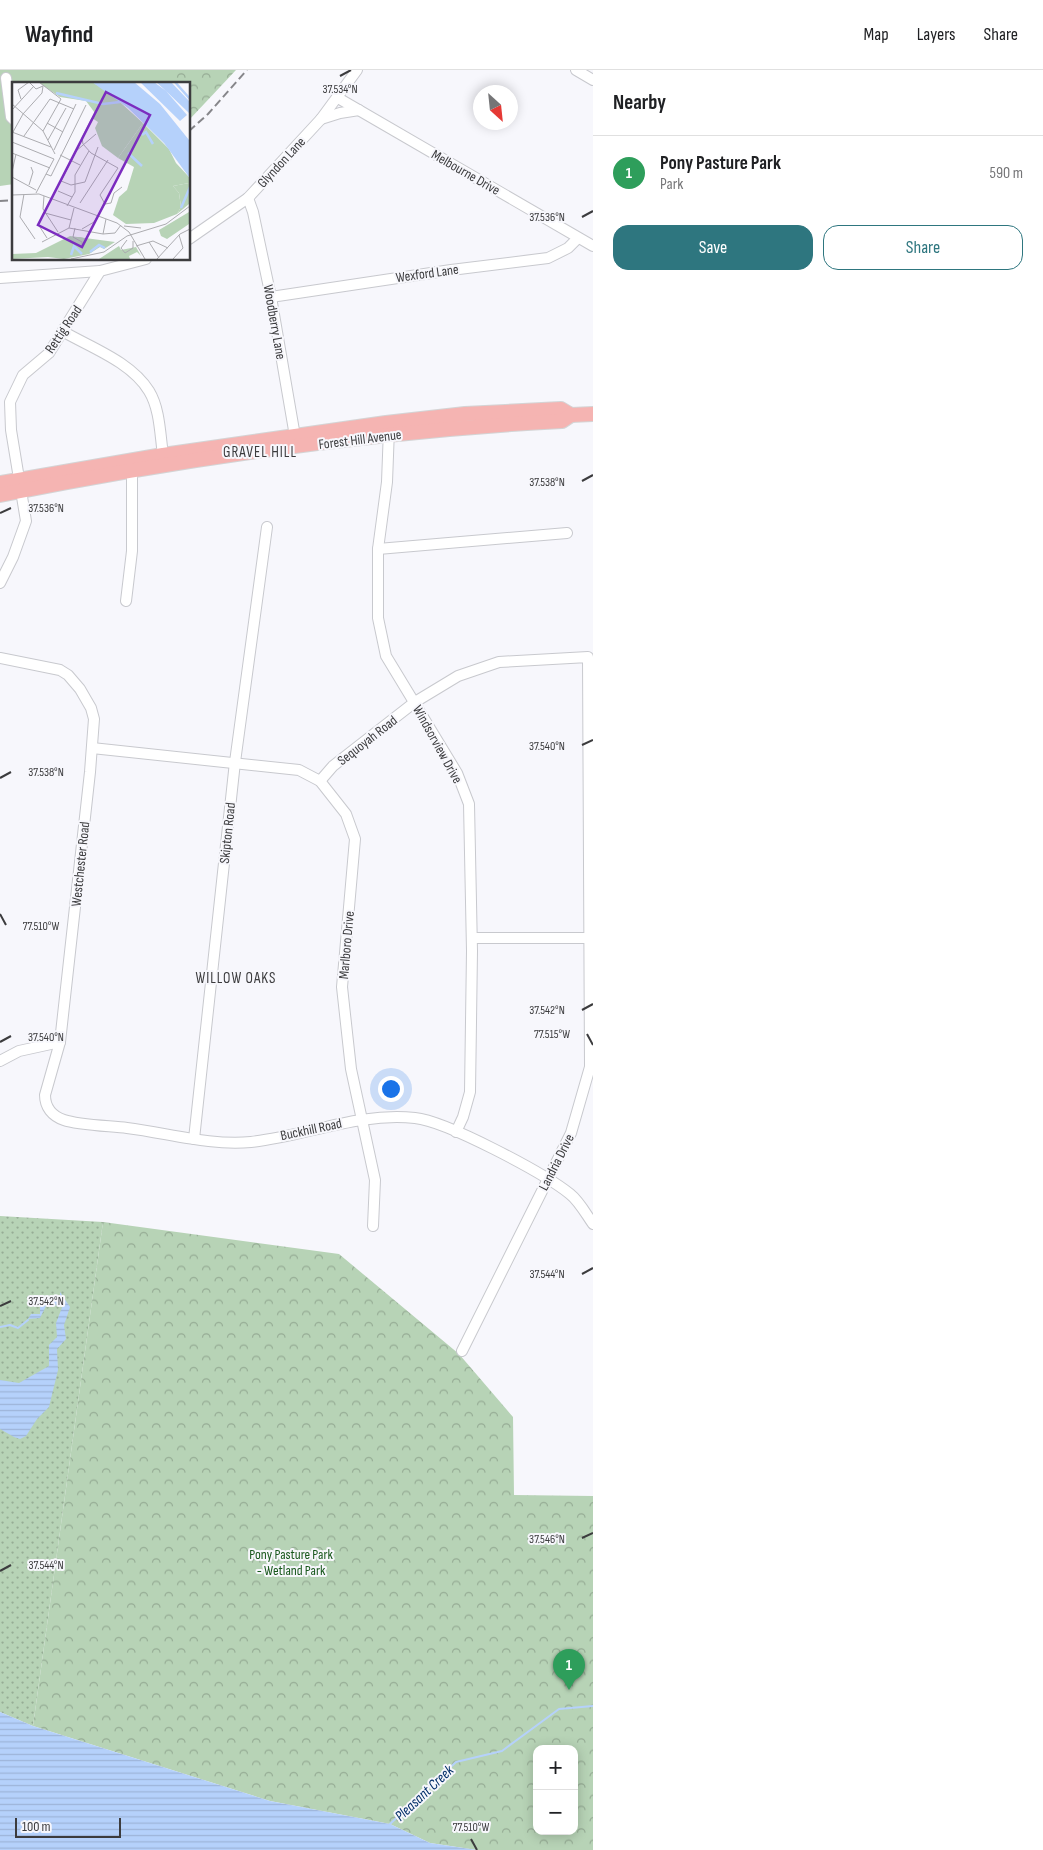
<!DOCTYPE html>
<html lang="en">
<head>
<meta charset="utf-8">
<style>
  :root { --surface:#fff; --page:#f6f6f6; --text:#202124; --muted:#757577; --line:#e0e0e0; --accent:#2e767f }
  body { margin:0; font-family:"Sofia Sans Condensed",sans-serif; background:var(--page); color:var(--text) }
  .controls { position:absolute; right:15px; bottom:15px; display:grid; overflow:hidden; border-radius:10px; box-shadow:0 2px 12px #0003 }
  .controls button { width:45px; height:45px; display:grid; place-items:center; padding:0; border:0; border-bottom:1px solid var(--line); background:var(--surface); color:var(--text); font:25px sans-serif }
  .compass { position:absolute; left:473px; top:15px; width:45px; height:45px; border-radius:50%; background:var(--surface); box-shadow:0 2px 12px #0003; rotate:153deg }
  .scale { position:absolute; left:15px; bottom:12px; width:106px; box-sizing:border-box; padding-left:5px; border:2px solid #3c3c3e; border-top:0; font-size:14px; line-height:18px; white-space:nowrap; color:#3c3c3e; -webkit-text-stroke:4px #f7f7fc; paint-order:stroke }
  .you { position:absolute; left:390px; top:1018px; width:18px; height:18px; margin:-12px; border:4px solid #fff; border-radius:50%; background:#1a73e8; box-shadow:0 0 0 8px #1a73e833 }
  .badge { display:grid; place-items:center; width:32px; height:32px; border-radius:50%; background:var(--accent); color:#fff; font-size:16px; font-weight:700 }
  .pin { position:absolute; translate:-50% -41px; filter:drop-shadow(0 1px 2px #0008) }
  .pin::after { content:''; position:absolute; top:26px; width:18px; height:15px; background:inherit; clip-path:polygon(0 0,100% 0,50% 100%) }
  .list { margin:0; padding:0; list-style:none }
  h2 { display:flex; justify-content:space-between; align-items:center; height:65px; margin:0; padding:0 20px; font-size:21px }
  h2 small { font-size:16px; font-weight:400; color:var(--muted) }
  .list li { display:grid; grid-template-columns:32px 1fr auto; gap:15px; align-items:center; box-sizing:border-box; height:75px; padding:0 20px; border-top:1px solid var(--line) }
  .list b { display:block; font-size:19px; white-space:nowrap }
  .list p { margin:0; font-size:16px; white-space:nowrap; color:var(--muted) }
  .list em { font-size:16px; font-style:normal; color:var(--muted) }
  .actions { display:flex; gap:10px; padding:15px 20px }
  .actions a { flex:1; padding:11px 0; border:1px solid var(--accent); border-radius:15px; text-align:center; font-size:18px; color:var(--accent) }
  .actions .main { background:var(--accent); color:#fff }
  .map { position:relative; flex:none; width:593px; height:1780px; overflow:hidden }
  header { display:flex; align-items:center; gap:30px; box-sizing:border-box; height:70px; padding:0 25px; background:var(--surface); border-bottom:1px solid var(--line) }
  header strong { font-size:24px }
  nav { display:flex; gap:28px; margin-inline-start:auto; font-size:18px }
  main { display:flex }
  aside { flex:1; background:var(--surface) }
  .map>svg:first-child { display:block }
  .grass { fill:url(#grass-dots) }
  .forest { fill:url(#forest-crowns); fill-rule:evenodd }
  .pitch { fill:#b7d3b6 }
  .water { fill:url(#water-rules) }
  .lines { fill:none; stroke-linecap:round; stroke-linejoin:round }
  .stream { stroke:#b5d1fb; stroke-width:2 }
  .minor-casing { stroke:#c8c9ce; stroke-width:12 }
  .major-casing { stroke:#d4d4d5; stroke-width:16 }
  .minor { stroke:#fff; stroke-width:10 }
  .major { stroke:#f5b4b2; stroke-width:14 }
  .rail { stroke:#86868a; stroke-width:2; stroke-dasharray:8 4; stroke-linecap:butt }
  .ticks { fill:none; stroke:#3c3c3e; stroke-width:2 }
  .labels { text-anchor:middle; stroke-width:4; stroke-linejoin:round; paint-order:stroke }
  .street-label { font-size:14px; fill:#3c3c3e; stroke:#f7f7fc }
  .park-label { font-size:14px; fill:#17571b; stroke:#f7f7fc }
  .neighbourhood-label { font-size:15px; letter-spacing:1px; fill:#3c3c3e; stroke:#f7f7fc }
  .water-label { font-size:15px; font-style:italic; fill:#022e68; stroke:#f7f7fc }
  .inset-river { fill:none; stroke:#b5d1fb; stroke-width:2.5 }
  .inset-road { fill:none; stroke:#acacb0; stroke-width:1 }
  .view { fill:#7b2cbf; fill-opacity:0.15; stroke:#7b2cbf; stroke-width:2.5 }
  .inset-edge { fill:none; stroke:#3c3c3e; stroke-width:2.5 }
  .ticks-label { font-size:12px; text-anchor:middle; fill:#3c3c3e; stroke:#f7f7fc; stroke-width:4; stroke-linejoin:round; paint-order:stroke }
</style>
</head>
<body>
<header>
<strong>Wayfind</strong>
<nav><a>Map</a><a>Layers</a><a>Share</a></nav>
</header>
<main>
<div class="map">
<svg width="593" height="1780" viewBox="0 0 593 1780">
  <defs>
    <pattern id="grass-dots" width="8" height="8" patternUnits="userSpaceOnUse" patternTransform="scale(1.25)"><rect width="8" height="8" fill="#b7d3b6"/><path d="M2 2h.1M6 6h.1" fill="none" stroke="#96ac95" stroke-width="1.8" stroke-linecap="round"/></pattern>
    <pattern id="forest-crowns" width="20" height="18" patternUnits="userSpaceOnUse" patternTransform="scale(1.25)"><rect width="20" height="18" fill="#b7d3b6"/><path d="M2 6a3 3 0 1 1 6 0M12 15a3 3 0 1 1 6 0" fill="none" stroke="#96ac95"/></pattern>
    <pattern id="water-rules" width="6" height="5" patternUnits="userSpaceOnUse" patternTransform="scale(1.25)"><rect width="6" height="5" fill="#b5d1fb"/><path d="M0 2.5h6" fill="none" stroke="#9db4d8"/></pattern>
  </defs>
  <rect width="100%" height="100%" fill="#f7f7fc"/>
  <polygon class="grass" points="0,1146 103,1152 33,1656 0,1642"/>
  <g class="forest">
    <polygon points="162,0 236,0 189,50 189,14 172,14"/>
    <path d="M103,1152L339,1184L459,1284L513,1347L514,1425L593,1426V1780H477L430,1773L390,1754L270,1731L33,1656ZM537,1679H574V1761H537Z"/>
  </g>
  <polygon class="pitch" points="0,0 171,0 182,14 14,14 14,114 0,116"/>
  <g class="water">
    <polygon points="60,1222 70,1237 64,1255 66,1269 57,1279 58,1300 49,1337 37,1349 26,1366 20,1369 14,1367 0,1359 0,1310 19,1313 49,1296 49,1275 57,1267 56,1253 63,1235 46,1236 40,1248 28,1249 31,1244 40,1244 40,1235 44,1232 51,1233 60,1228"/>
    <polygon points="0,1642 33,1656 270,1731 390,1754 430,1773 477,1780 0,1780"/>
  </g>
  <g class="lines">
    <g class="stream">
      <polyline points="0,1257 10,1255 18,1258 28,1250"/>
      <polyline points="390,1754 456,1692 502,1681 559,1639 593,1636"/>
    </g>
    <g class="minor-casing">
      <g id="minor">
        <polyline points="576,0 593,10"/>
        <polyline points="6,8 11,47 14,50"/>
        <polyline points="338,28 593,176"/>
        <polyline points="321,49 340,43 359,40"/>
        <polyline points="248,128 253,142 271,227 296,372"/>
        <polyline points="189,169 248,128 321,49 357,0"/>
        <polyline points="0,208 100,201 146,189"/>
        <polyline points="271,227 451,200 548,188 568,178 578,168"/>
        <path d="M64,262C92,278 131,292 149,321C160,339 160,364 163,385"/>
        <polyline points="389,359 387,412 378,479 378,548 386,586 457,703 469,734 472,881 470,1022 463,1047 456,1062"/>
        <polyline points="378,479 567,463"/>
        <polyline points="0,513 13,487 26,451 11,360 10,332 23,305 49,283 100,201"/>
        <polyline points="126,531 132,481 132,402"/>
        <path d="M0,588L60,600L68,605L80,619L91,638L94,649L90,702L60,972L45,1025C45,1037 52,1046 64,1050C78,1055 111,1056 127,1058C168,1063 210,1076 251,1072C306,1066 358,1042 415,1048C446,1051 544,1103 570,1124C579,1131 586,1144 593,1154"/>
        <polyline points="92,678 299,700 320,711 346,744 355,769 342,917 351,999 375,1110 373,1156"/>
        <polyline points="320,711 333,696 415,632 458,606 499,592 588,587 590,997 571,1063 462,1281"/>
        <polyline points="472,868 593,868"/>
        <polyline points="0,991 19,981 60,972"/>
        <polyline points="194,1069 235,692 267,457"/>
      </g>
    </g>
    <g class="major-casing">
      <g id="major">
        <polyline points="0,413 163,385 386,353 465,344 561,339 571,345 593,344"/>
        <path d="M0,425C185,388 374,361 562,351L571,345"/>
      </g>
    </g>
    <use href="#minor" class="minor"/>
    <use href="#major" class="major"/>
    <g class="rail">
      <polyline points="189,61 208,44 247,0"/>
      <polyline points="0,131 14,130"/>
    </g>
  </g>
  <path class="ticks" d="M340,6L351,0M582,147L593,141M582,411L593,405M0,443L11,438M582,675L593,670M0,708L11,702M0,844L6,855M582,940L593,934M587,964L593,975M0,972L11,966M582,1204L593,1198M0,1236L11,1231M582,1468L593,1463M0,1501L11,1495M471,1769L477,1780"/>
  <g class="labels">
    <g class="street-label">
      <text transform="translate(281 92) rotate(-47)" y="5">Glyndon Lane</text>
      <text transform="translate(466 102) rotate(30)" y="5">Melbourne Drive</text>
      <text transform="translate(427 203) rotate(-8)" y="5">Wexford Lane</text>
      <text transform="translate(275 252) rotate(80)" y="5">Woodberry Lane</text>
      <text transform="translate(63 259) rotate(-56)" y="5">Rettig Road</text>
      <text transform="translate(360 369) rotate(-7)" y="5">Forest Hill Avenue</text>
      <text transform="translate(367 670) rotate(-38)" y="5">Sequoyah Road</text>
      <text transform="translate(438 674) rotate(61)" y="5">Windsorview Drive</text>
      <text transform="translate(227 763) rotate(-84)" y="5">Skipton Road</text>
      <text transform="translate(80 794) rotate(-84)" y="5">Westchester Road</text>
      <text transform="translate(346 875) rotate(-85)" y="5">Marlboro Drive</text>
      <text transform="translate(311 1059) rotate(-12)" y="5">Buckhill Road</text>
      <text transform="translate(556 1092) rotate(-63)" y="5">Landria Drive</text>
    </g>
    <g class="park-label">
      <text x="291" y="1489">Pony Pasture Park<tspan x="291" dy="16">- Wetland Park</tspan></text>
    </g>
    <g class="neighbourhood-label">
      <text x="260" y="387">GRAVEL HILL</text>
      <text x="236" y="913">WILLOW OAKS</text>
    </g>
    <g class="water-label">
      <text transform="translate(424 1723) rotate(-43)" y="5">Pleasant Creek</text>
    </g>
  </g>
  <g transform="translate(12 12)">
    <rect width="178" height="178" fill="#f7f7fc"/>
    <path d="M131,41L157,67L164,81L177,95V101L161,104L167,111L169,125L165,132L142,141L114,142L101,133L107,115L115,108L122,85L106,76Z" fill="#b7d3b6"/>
    <path d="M26,0H80L97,10L131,41L106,76L90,64L83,46L86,40L80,36L83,31L74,19L48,15ZM177,101V122L165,132L169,125L167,111L161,104ZM177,130V142L155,157L149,154L147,148ZM58,154L103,160L92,167L88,165L77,172L52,177L36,175L0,177V172L24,171ZM107,164L109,168L124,165L129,174L125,170L117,174L118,177H87Z" fill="#b7d3b6"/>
    <path d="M68,155L82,159L83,164L70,170L64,163H58L57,156Z" fill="#b7d3b6"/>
    <path d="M80,0H122L148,22L177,58V95L152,61L116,26ZM128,0H142L154,9L144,0H159L177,19V31L154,9L175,33L168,39Z" fill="#b5d1fb"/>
    <path class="inset-river" d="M163,0L178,17M44,11L91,22L108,20M130,53L134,50L141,62M116,71L130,84M169,126L178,105M78,170L87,163L93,166M59,173L62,164L70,172"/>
    <path class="inset-road" d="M27,0L49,17L31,49M9,17L6,8L17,0M0,22L31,49L43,72M0,28L22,4M80,36L70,56L71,62L79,71L106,86L88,113L93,122M35,41L51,50M0,50L39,65M1,50L11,32L30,11L31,4L24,7L17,0M12,54L38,17L62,27M36,58L54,26M0,60L42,77M42,68L64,22M0,71L38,86M48,73L68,83M0,90L4,72M34,92L39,94L74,23M0,95L24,108M73,100L59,103L49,99L64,69L84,52M73,100L86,65M17,103L21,90L19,85M46,109L60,115M24,111L42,77M12,112L8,135L23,157M0,113L27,112L105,141L117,150L133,177M32,114L31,127L46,150M68,121L96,78M93,122L99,121L102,111L110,105M55,124L63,110V93L77,69M33,131L59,138M26,142L35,156M112,144L129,146M57,146L62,126M63,146L61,155L70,160V165M70,147L82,140L93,122M91,152L94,137M115,158L109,166L113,171L121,166V159M30,160L57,146L91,152L103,151L109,143M137,160L147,176M124,164L141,159L156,166M59,177L92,170L115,154L154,142L178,124M145,177L168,152L178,147M161,177L171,166L167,153"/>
    <path class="view" d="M94,10L138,33L70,165L26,143Z"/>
    <rect width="178" height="178" class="inset-edge"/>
  </g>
  <g class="ticks-label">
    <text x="340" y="23">37.534°N</text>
    <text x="547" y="151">37.536°N</text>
    <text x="547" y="416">37.538°N</text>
    <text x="46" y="442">37.536°N</text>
    <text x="547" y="680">37.540°N</text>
    <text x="46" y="706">37.538°N</text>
    <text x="41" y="860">77.510°W</text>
    <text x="547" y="944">37.542°N</text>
    <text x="552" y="968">77.515°W</text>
    <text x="46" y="971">37.540°N</text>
    <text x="547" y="1208">37.544°N</text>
    <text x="46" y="1235">37.542°N</text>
    <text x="547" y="1473">37.546°N</text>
    <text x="46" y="1499">37.544°N</text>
    <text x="471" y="1761">77.510°W</text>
  </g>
</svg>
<div class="controls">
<button>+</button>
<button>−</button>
</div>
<svg class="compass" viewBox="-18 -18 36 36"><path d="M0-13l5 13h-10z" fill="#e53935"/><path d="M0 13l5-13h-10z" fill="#757577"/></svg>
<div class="scale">100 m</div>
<div class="you"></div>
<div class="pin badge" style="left:569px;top:1620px;background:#2e9e5b">1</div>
</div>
<aside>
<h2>Nearby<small></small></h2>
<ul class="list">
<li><span class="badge" style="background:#2e9e5b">1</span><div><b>Pony Pasture Park</b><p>Park</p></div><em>590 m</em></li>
</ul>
<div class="actions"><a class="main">Save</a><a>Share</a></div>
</aside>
</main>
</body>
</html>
